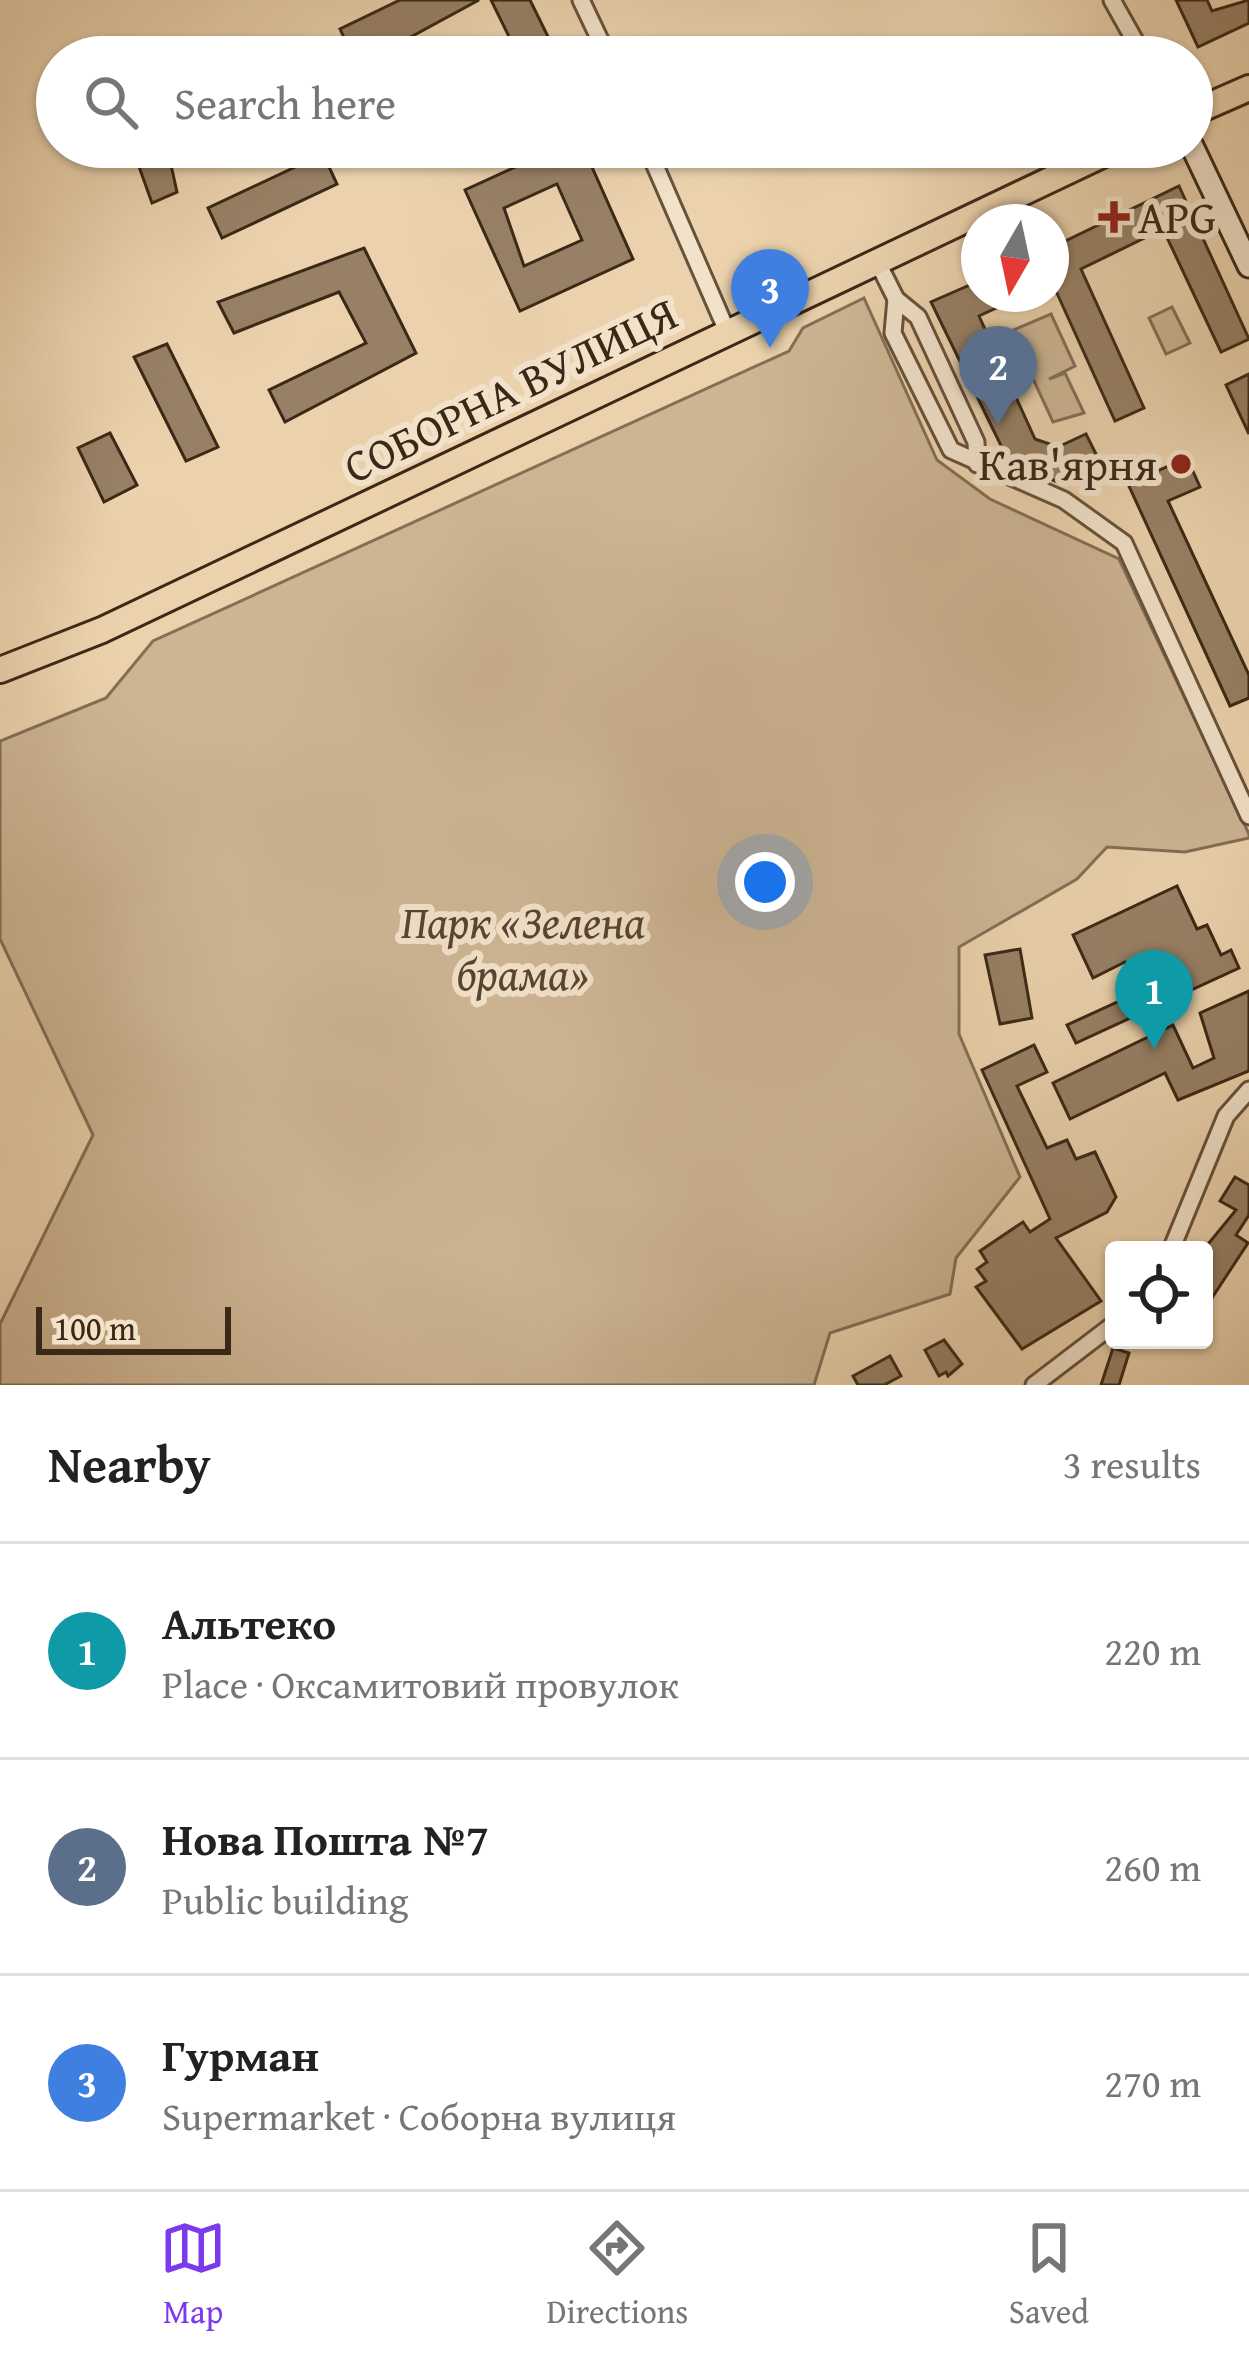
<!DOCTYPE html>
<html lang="en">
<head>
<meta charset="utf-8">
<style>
  :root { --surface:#fff; --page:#f6f6f6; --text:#222; --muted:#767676; --line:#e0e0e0; --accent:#7c3aed }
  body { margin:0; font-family:"Gentium Book Plus",serif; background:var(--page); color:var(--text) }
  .controls { position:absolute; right:36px; bottom:36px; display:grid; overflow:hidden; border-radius:12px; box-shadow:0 3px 9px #0004 }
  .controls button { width:108px; height:108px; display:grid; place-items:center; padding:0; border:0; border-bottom:3px solid var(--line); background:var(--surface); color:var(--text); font:60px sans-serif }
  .compass { position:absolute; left:961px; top:204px; width:108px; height:108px; border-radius:50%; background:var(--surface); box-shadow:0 3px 9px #0004; rotate:189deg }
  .scale { position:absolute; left:36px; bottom:30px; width:195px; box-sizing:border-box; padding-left:12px; border:6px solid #3b2817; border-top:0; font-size:33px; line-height:42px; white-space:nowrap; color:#3b2817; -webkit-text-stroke:9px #f2e2ca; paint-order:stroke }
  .you { position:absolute; left:765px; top:882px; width:42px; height:42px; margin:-30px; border:9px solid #fff; border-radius:50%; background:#1a73e8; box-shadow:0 0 0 18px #1a73e833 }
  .badge { display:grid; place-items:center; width:78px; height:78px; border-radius:50%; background:var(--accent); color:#fff; font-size:39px; font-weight:700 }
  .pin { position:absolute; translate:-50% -99px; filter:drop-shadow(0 3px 6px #0008) }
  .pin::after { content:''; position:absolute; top:63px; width:42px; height:36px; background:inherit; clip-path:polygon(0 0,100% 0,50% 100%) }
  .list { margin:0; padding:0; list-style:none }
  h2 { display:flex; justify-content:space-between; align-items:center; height:156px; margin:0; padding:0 48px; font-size:51px }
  h2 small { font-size:39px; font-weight:400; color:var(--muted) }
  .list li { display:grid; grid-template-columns:78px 1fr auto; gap:36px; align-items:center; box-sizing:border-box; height:216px; padding:0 48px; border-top:3px solid var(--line) }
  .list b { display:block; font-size:45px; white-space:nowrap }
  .list p { margin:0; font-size:39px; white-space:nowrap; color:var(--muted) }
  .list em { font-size:39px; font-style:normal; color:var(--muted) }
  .icon { flex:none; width:66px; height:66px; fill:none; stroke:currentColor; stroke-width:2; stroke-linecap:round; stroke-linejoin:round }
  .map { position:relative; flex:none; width:1249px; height:1385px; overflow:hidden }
  .search { position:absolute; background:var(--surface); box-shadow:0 3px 9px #0004; left:36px; right:36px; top:36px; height:132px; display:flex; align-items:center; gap:30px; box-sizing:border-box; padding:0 42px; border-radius:66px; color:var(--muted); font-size:45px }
  .sheet { height:804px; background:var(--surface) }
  nav { display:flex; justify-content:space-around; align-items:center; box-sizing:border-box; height:168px; border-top:3px solid var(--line); background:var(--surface); font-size:33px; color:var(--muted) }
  nav a { display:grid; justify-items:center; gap:6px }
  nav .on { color:var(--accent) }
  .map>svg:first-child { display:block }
  .green { fill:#cdb594; stroke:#846e56; stroke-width:3 }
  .building { fill:#978065; stroke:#3b2817; stroke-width:3; fill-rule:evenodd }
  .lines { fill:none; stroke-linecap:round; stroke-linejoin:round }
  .street-casing { stroke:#67523c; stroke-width:21 }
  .secondary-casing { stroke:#3b2817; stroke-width:27 }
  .primary-casing { stroke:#3b2817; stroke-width:30 }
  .street { stroke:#f2e2ca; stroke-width:15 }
  .secondary { stroke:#f2e2ca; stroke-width:21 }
  .primary { stroke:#ebd2ad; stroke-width:24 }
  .poi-dot { fill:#8f2418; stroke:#f2e2ca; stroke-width:4.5 }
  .labels { text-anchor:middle; stroke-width:12; stroke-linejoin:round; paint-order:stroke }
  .poi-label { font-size:45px; fill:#3b2817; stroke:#f2e2ca; text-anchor:start }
  .street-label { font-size:45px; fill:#3b2817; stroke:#f2e2ca }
  .park-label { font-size:45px; font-style:italic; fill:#584430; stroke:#f2e2ca }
</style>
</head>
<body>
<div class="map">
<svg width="1249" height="1385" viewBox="0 0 1249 1385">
  <rect width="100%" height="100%" fill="#ebd2ad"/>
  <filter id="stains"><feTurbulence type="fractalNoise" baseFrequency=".00167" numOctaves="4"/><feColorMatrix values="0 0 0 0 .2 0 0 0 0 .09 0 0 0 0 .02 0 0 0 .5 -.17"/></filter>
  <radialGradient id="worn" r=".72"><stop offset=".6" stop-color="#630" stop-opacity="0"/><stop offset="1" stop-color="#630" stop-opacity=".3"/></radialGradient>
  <g class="green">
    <polygon points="864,298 937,460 990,499 1119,559 1249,834 1249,838 1185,852 1107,847 1077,879 959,947 959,1034 1020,1177 956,1258 950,1294 830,1333 814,1385 0,1385 0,1324 93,1135 0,939 0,741 106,698 153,641 789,351 803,328"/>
    <polygon points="1172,307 1190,343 1166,354 1149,318"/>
    <polygon points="1051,314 1075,366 1049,379 1065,373 1084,413 1053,422 1011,331"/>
  </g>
  <g class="building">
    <polygon points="400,0 479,0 385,51 388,57 353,57 340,29"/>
    <polygon points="491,0 530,0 558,57 519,57"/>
    <polygon points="1176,0 1207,0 1212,11 1249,0 1249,23 1198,47"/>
    <polygon points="132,147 167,147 177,192 152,203"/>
    <path d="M559,147H583L633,259L520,311L465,190ZM557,184L582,240L524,266L504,208Z"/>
    <polygon points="323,154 337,184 222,238 208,208"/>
    <polygon points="1179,186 1249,339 1221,352 1163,229 1081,269 1144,408 1115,421 1051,280 1051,248"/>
    <polygon points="364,248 416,353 285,422 269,390 366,343 339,292 234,333 218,302"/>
    <polygon points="979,281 979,294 1027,294 979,316 1035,439 1058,447 1086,434 1101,464 1060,483 1009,462 931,302"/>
    <polygon points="167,344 218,447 186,461 134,357"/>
    <polygon points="1249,374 1249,434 1226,385"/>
    <polygon points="110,433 137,485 104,502 78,448"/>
    <polygon points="1187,458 1200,487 1168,501 1249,675 1249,698 1230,706 1128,484"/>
    <polygon points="1177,886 1197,929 1207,925 1221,955 1231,950 1239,968 1076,1043 1067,1025 1139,992 1125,962 1093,978 1073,935"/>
    <polygon points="1020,949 1032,1018 1000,1024 985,955"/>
    <polygon points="1249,991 1249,1071 1178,1100 1165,1073 1070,1119 1053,1083 1173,1025 1193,1068 1214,1058 1200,1013"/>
    <polygon points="1034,1045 1047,1072 1017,1086 1047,1148 1067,1140 1076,1159 1095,1152 1116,1197 1107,1212 1056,1238 1101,1301 1022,1349 976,1287 986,1281 977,1269 987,1262 980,1251 1023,1222 1030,1232 1050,1219 982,1070"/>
    <polygon points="1235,1177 1249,1185 1249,1215 1236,1235 1248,1243 1204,1310 1204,1249 1236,1210 1220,1201"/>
    <polygon points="944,1340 962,1364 948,1376 946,1372 939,1376 925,1350"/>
    <polygon points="1113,1348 1129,1353 1119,1385 1101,1385"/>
    <polygon points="890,1356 901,1376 884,1385 858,1385 853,1376"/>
  </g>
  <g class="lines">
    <g class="street-casing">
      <g id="street">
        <polyline points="581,0 608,57"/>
        <polyline points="1112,0 1144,57"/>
        <polyline points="647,147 727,331"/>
        <polyline points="877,261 896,299 918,317 976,442 977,464"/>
        <polyline points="896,299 893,333 951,450 1064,500 1124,543 1249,816"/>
        <polyline points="1171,1250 1226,1116 1249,1090"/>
        <polyline points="1034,1385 1114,1324"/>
      </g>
    </g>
    <g class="secondary-casing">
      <polyline id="secondary" points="1192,146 1249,266"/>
    </g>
    <g class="primary-casing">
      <g id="primary">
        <polyline points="1192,113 1249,88"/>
        <polyline points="0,670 102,630 1119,147"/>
      </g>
    </g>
    <use href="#street" class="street"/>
    <use href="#secondary" class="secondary"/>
    <use href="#primary" class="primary"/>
  </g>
  <g class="poi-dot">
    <path d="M1108 199h12v12h12v12h-12v12h-12v-12h-12v-12h12z"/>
    <circle cx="1181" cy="464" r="12"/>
  </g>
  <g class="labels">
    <g class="poi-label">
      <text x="1138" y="233">APG</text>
      <text x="1157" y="480" text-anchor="end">Кав'ярня</text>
    </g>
    <g class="street-label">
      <text transform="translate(510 390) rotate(-26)" y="16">СОБОРНА ВУЛИЦЯ</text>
    </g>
    <g class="park-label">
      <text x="523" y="938">Парк «Зелена<tspan x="523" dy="52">брама»</tspan></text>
    </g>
  </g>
  <rect width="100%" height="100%" filter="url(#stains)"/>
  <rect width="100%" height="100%" fill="url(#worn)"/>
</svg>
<div class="controls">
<button><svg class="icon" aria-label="locate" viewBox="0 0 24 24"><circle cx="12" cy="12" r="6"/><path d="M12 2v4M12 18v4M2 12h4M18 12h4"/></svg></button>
</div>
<svg class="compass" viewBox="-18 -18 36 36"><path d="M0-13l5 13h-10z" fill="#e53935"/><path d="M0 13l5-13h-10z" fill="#767676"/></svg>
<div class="scale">100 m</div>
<div class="you"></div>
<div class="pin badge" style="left:1154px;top:1049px;background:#0f9aa8">1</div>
<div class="pin badge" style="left:998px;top:425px;background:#5c6f8a">2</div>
<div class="pin badge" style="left:770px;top:348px;background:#3f7fe0">3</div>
<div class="search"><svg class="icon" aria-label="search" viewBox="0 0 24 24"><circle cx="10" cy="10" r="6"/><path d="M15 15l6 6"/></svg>Search here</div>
</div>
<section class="sheet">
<h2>Nearby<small>3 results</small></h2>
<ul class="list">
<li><span class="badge" style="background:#0f9aa8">1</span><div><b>Альтеко</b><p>Place · Оксамитовий провулок</p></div><em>220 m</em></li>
<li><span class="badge" style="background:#5c6f8a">2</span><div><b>Нова Пошта №7</b><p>Public building</p></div><em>260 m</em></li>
<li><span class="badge" style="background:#3f7fe0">3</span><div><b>Гурман</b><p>Supermarket · Соборна вулиця</p></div><em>270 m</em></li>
</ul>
</section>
<nav>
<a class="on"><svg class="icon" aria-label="map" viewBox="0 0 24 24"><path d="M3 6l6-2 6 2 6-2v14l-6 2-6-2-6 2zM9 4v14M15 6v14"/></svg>Map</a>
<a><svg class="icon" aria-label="directions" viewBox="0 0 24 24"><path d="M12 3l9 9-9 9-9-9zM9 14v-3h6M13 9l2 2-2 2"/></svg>Directions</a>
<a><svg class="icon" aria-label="saved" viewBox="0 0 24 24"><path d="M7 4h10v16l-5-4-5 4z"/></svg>Saved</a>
</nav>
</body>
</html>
